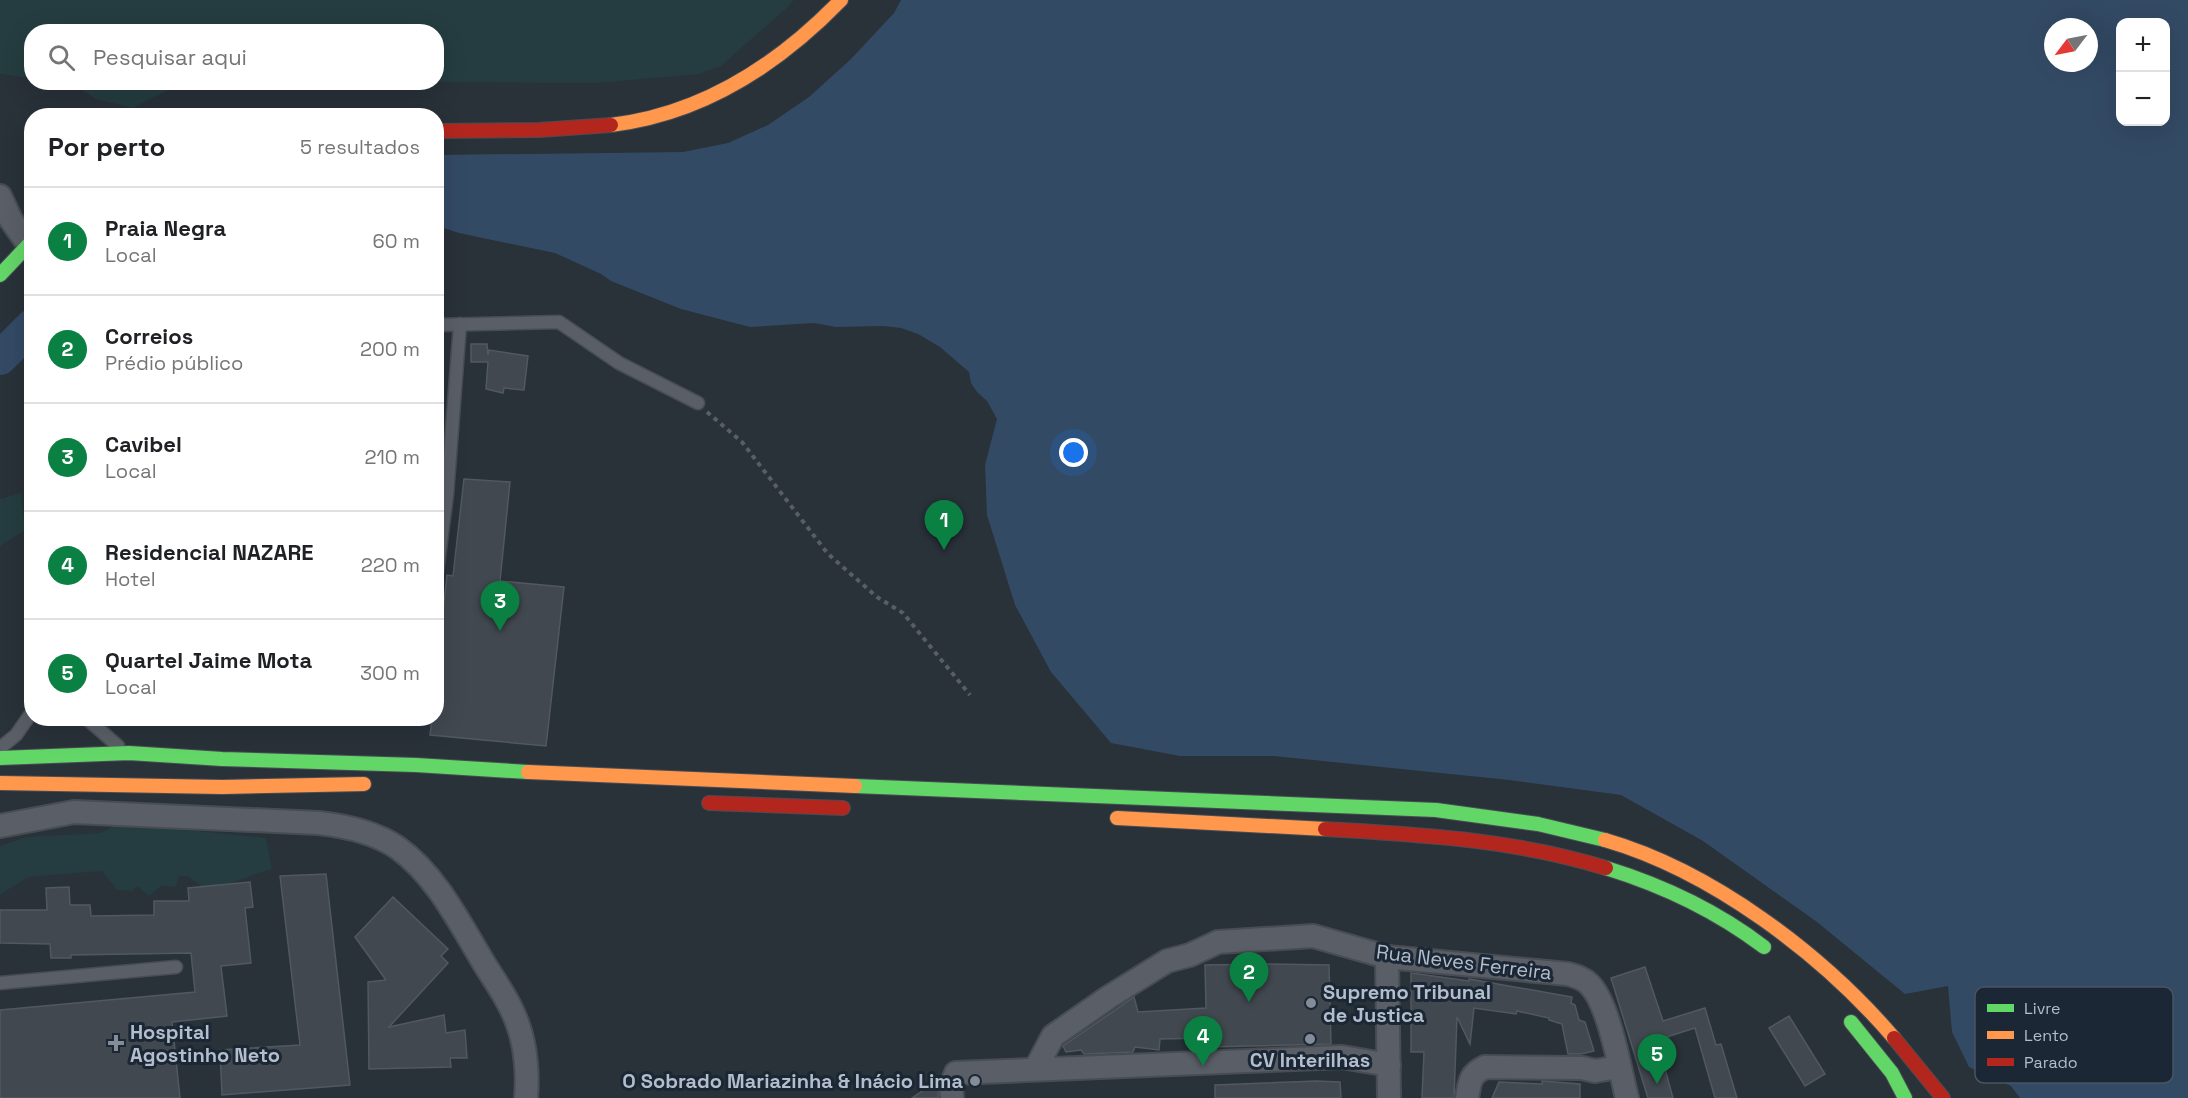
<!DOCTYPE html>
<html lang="pt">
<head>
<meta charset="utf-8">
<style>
  :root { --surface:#fff; --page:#f2f2f2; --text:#202124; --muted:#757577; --line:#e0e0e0; --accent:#0b8043 }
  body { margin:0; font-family:"Space Grotesk",sans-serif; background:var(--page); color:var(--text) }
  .controls { position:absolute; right:18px; top:18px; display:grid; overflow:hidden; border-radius:12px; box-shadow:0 6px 24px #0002 }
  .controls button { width:54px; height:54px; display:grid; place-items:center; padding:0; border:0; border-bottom:2px solid var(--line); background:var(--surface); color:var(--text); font:30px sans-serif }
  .compass { position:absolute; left:2044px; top:18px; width:54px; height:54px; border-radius:50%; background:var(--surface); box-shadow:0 6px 24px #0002; rotate:238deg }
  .you { position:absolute; left:1074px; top:453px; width:21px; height:21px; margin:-15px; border:4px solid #fff; border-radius:50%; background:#1a73e8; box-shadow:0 0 0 9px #1a73e833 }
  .badge { display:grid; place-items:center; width:39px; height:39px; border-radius:50%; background:var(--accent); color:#fff; font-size:20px; font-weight:700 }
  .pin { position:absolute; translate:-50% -50px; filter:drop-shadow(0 2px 3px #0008) }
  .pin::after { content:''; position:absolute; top:32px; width:21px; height:18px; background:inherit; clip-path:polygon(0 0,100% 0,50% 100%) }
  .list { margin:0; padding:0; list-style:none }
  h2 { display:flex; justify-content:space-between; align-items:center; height:78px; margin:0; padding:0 24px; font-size:26px }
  h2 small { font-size:20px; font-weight:400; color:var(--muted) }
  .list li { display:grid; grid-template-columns:39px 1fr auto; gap:18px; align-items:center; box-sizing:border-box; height:108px; padding:0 24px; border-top:2px solid var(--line) }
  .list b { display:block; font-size:22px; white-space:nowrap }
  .list p { margin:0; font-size:20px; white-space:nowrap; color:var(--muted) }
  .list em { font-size:20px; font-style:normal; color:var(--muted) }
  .icon { flex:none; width:33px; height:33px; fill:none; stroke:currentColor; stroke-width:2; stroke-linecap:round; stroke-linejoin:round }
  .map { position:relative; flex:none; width:2188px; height:1098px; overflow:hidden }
  .search { position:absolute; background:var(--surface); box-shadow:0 6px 24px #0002; left:24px; top:24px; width:420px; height:66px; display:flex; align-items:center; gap:15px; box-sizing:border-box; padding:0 21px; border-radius:24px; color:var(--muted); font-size:22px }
  .panel { position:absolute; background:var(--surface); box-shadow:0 6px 24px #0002; left:24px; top:108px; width:420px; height:618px; border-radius:24px }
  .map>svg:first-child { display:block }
  .green { fill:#253d40 }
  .water { fill:#334a65; fill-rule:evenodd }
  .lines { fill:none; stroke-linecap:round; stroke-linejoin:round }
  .river { stroke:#334a65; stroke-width:34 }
  .building { fill:#41484f; stroke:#515861; stroke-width:1.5 }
  .lane-casing { stroke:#484d54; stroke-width:15 }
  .street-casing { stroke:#484d54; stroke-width:26 }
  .fast-casing { stroke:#484d54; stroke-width:16 }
  .slow-casing { stroke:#484d54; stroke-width:16 }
  .jam-casing { stroke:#484d54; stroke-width:16 }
  .path { stroke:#575e64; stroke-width:4; stroke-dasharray:4.5 4.5; stroke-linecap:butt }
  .lane { stroke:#5a5f67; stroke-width:12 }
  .street { stroke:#5a5f67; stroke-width:22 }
  .fast { stroke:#63d668; stroke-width:14 }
  .slow { stroke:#ff974d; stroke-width:14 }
  .jam { stroke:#b3261e; stroke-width:14 }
  .poi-dot { fill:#838c98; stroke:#1b2735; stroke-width:2 }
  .labels { text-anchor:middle; stroke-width:6; stroke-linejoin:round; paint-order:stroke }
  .street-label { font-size:20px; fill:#b3bdcb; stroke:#1b2735 }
  .poi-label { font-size:20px; font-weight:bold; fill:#b3bdcb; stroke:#1b2735; text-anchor:start }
  .key { fill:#1b2735; stroke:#495462; stroke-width:1.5 }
  .key-label { font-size:16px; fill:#b3bdcb }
</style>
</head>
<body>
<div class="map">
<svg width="2188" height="1098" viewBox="0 0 2188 1098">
  <rect width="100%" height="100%" fill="#293139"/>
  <g class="green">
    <polygon points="0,0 794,0 789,6 721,66 699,74 597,83 437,82 436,32 32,32 31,78 0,74"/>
    <polygon points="71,83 183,83 132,108 96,99"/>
    <polygon points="21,493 25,530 0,546 0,499"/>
    <path d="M119,823L266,838L272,869C249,875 230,885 208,891L188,876H179L176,887L161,886L149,896L137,886L132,891L117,890L102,871L28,877L0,895V846L26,837L101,833Z"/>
  </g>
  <path class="water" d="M901,0H2188V1098H2020L2011,1086L1969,1067L1952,1032L1948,986L1905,994L1817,922L1703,841L1621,795L1509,780L1274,756H1180L1111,743L1051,672L1015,605L987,515L985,465L997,419L987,401L977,392L971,383L969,372L940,347L918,334L901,328L883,326L836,327L814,323L750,327L681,309L611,281L601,274L555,253L459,233L437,226V155L683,152L728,143L768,125L809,97L851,59L894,13ZM2120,22H2166V122H2120ZM2053,27H2089V63H2053Z"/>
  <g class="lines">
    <polyline class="river" points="0,358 32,326"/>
  </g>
  <g class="building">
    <polygon points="471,344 487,344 488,355 489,350 528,356 524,390 504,388 503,393 486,389 488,362 471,362"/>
    <polygon points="464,479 510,482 500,581 564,587 546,746 430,735 432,718 436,718 436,675 447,575 453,576"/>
    <polygon points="326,874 350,1085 222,1095 220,1050 300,1045 280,876"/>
    <polygon points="250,882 253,907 245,908 251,963 221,966 227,1016 172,1022 180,1098 0,1098 0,1010 195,992 191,953 71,955 71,958 51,958 50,944 0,943 0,910 47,910 46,888 69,887 70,905 90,905 91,916 154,915 154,901 189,901 188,888"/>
    <polygon points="393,897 448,949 441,956 448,963 389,1027 444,1015 446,1033 465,1030 467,1058 450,1058 451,1067 369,1069 368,982 386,980 355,937"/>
    <polygon points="1268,964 1329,965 1331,1044 1207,1047 1207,1038 1160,1039 1159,1050 1135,1047 1133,1052 1084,1054 1081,1050 1066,1052 1063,1046 1134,997 1138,1012 1206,1008 1205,965"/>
    <polygon points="1645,967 1663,1021 1705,1008 1716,1045 1721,1044 1737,1098 1715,1098 1695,1028 1657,1040 1673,1098 1648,1098 1611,978"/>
    <polygon points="1411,973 1469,981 1469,979 1572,997 1571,1003 1575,1005 1579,1020 1585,1022 1594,1051 1581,1054 1568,1054 1562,1024 1549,1020 1549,1018 1517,1011 1516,1014 1474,1008 1470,1044 1457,1017 1454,1098 1422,1098 1424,1052 1411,1052"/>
    <polygon points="1789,1016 1825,1074 1805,1086 1769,1028"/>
    <polygon points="939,1080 938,1098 912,1098"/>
    <polygon points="1316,1081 1340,1082 1341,1098 1215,1098 1215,1085"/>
    <polygon points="1542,1081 1580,1084 1580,1098 1492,1098 1499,1082 1542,1084"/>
  </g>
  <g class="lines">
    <g class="lane-casing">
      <g id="lane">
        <polyline points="436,325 559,322 619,363 698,403"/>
        <polyline points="436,579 447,495 460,324"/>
        <polyline points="86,718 118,746"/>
        <polyline points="0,748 16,735 32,712"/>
        <polyline points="0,983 176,967"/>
      </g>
    </g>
    <g class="street-casing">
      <g id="street">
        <polyline points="0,196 11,220 28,244"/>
        <path d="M0,826L74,812L319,823C346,826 375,832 398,848C437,876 460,924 485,965C497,984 511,1004 518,1025C526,1047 528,1075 526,1098"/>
        <polyline points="1387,957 1389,1098"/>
        <path d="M1036,1068L1053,1036L1109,997L1167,961L1190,955L1218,942L1313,936L1387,957L1568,974C1575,976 1583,978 1589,984C1609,1003 1620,1070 1627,1098"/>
        <polyline points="952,1098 951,1085 956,1073 1342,1057 1389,1065"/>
        <path d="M1467,1098C1470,1082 1469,1075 1485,1067L1582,1068L1595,1071L1619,1067"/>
      </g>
    </g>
    <g class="fast-casing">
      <g id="fast">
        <polyline points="0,275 32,241"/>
        <polyline points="0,758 129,753 222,759 416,765 528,772"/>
        <polyline points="855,786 1436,810 1538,824 1605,840"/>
        <path d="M1606,868C1661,885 1718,912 1764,947"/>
        <polyline points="1851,1022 1892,1073 1905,1098"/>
      </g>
    </g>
    <g class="slow-casing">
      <g id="slow">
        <path d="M611,125C703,114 778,65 841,0"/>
        <polyline points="528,772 855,786"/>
        <polyline points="0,783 222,787 364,784"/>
        <polyline points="1117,818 1325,829"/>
        <path d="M1605,840C1712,871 1822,954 1894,1038"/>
      </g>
    </g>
    <g class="jam-casing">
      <g id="jam">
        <polyline points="436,131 539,130 611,125"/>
        <polyline points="709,803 843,808"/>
        <path d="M1325,829C1422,835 1512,839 1606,868"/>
        <polyline points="1894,1038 1943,1098"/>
      </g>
    </g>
    <polyline class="path" points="707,412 742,442 828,554 877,597 903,613 970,695"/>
    <use href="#lane" class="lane"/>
    <use href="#street" class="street"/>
    <use href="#fast" class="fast"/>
    <use href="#slow" class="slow"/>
    <use href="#jam" class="jam"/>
  </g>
  <g class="poi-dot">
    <circle cx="1311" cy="1003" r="6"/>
    <circle cx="1310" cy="1039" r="6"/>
    <path d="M113 1034h6v6h6v6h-6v6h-6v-6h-6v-6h6z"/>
    <circle cx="975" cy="1081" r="6"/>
  </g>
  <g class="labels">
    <g class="street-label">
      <text transform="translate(1464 962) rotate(7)" y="7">Rua Neves Ferreira</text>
    </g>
    <g class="poi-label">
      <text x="1323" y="999">Supremo Tribunal<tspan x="1323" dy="23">de Justica</tspan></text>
      <text x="130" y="1039">Hospital<tspan x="130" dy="23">Agostinho Neto</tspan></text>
      <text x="1310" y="1067" text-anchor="middle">CV Interilhas</text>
      <text x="963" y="1088" text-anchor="end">O Sobrado Mariazinha &amp; Inácio Lima</text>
    </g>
  </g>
  <rect x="1975" y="987" width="198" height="96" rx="9" class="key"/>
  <rect x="1987" y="1004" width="27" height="8" fill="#63d668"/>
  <rect x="1987" y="1031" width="27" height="8" fill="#ff974d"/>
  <rect x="1987" y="1058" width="27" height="8" fill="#b3261e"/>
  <g class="key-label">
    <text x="2024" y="1014">Livre</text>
    <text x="2024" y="1041">Lento</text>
    <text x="2024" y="1068">Parado</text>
  </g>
</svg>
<div class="controls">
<button>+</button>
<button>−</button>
</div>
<svg class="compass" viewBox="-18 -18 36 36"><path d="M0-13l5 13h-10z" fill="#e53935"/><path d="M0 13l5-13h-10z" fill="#757577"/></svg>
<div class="you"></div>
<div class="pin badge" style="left:944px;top:550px">1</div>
<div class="pin badge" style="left:1249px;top:1002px">2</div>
<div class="pin badge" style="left:500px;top:631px">3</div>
<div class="pin badge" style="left:1203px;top:1066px">4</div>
<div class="pin badge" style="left:1657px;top:1084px">5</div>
<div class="search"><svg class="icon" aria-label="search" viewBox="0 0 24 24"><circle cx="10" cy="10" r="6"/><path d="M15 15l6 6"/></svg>Pesquisar aqui</div>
<section class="panel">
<h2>Por perto<small>5 resultados</small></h2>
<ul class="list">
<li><span class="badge">1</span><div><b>Praia Negra</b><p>Local</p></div><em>60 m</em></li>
<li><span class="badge">2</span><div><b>Correios</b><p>Prédio público</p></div><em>200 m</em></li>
<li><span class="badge">3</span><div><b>Cavibel</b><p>Local</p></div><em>210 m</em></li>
<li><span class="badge">4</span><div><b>Residencial NAZARE</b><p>Hotel</p></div><em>220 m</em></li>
<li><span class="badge">5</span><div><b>Quartel Jaime Mota</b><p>Local</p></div><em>300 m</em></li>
</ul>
</section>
</div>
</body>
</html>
